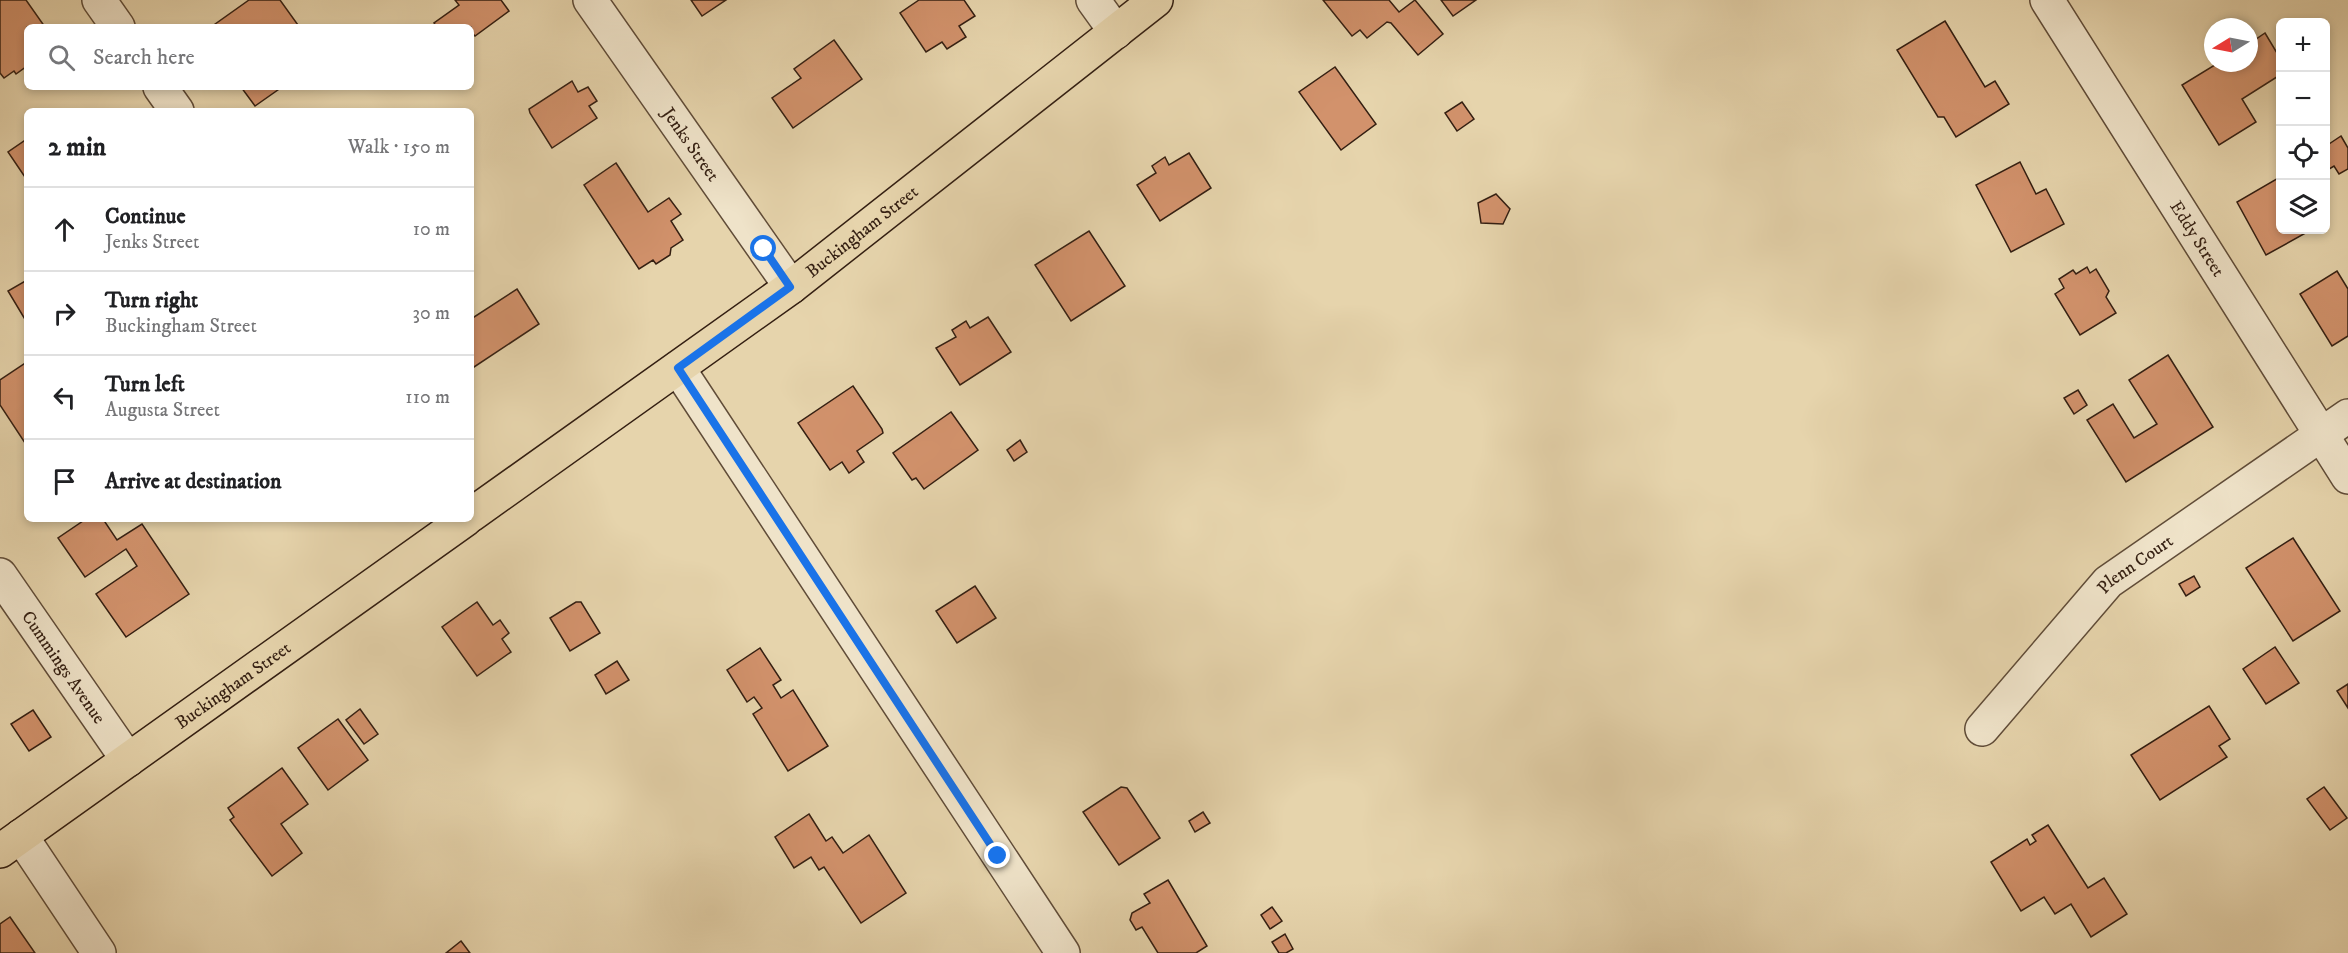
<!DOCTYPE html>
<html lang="en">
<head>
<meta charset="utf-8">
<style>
  :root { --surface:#fff; --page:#f6f6f6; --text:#202124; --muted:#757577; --line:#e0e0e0 }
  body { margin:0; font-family:"IM FELL DW Pica",serif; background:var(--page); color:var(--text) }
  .controls { position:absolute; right:18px; top:18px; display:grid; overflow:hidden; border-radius:9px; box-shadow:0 3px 9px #0003 }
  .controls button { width:54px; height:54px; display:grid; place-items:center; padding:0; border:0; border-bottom:2px solid var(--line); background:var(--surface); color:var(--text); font:30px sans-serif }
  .compass { position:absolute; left:2204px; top:18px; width:54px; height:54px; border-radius:50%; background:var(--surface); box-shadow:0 3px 9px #0003; rotate:260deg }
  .stop { position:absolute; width:18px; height:18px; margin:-14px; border:4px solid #1a73e8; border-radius:50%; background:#fff }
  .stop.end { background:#1a73e8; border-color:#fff; box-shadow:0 2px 6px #0008 }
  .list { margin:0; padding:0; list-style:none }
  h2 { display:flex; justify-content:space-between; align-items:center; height:78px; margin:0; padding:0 24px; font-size:26px }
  h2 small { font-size:20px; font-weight:400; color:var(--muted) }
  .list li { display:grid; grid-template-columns:39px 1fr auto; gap:18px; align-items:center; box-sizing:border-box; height:84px; padding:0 24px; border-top:2px solid var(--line) }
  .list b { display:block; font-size:22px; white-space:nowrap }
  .list p { margin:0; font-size:20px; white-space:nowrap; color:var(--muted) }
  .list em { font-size:20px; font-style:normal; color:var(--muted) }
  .icon { flex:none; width:33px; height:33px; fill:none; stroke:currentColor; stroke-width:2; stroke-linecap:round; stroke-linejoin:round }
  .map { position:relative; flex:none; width:2348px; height:953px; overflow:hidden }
  .search { position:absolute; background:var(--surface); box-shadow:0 3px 9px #0003; left:24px; top:24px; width:450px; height:66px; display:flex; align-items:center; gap:15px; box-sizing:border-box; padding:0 21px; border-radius:9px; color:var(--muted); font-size:22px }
  .panel { position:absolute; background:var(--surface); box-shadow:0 3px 9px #0003; left:24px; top:108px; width:450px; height:414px; border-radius:9px }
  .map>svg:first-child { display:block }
  .building { fill:#d2926c; stroke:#341f12; stroke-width:1.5 }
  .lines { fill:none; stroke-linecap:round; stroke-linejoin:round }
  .minor-casing { stroke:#604c38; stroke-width:36 }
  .major-casing { stroke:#341f12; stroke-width:36 }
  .minor { stroke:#efe3c9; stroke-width:33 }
  .major { stroke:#e6d4ac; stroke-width:33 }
  .route { stroke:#1a73e8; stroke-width:8 }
  .labels { text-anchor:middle; stroke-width:4.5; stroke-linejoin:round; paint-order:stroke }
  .street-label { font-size:18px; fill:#341f12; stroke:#efe3c9 }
</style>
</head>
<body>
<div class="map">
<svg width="2348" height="953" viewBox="0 0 2348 953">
  <rect width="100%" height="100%" fill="#e6d4ac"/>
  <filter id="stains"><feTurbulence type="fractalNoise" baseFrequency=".00333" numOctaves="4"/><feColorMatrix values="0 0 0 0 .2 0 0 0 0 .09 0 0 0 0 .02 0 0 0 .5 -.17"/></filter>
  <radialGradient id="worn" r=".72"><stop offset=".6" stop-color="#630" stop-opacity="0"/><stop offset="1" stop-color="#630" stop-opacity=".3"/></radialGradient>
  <g class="building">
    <polygon points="0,0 26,0 45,27 27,27 27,66 16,74 14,71 4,78 0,73"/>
    <polygon points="249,0 280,0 298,25 295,27 211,27"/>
    <polygon points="455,0 501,0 509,11 475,36 471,32 471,27 437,27 434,23 459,5"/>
    <polygon points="691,0 726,0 702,16"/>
    <polygon points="919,0 964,0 975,16 959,26 966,37 947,49 942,42 926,52 900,13"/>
    <polygon points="1323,0 1389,0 1399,12 1415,0 1443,34 1418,55 1391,23 1387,22 1367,38 1360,30 1352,36"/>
    <polygon points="1441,0 1476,0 1453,16"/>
    <polygon points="1945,21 1985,87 1995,81 2009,104 1956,137 1944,117 1938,117 1897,50"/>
    <polygon points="2265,33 2280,58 2280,75 2242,99 2256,122 2219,145 2182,85 2218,63 2249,63 2249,44"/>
    <polygon points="834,40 862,79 793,128 772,98 801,78 794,69"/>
    <polygon points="1335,67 1376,124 1341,150 1299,92"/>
    <polygon points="572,81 578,92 588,87 597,101 589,106 597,118 552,148 530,113 529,109"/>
    <polygon points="241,87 282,87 255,106"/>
    <polygon points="1462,102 1474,119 1457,131 1445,113"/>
    <polygon points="2341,136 2348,148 2348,169 2339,174 2334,166 2326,171 2326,154 2327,153 2326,146"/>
    <polygon points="27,139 27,180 8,152"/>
    <polygon points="1189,153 1211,188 1160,221 1137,185 1156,173 1152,166 1165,157 1169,165"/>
    <polygon points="2020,162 2036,194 2046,189 2064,224 2011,252 1976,185"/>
    <polygon points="616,163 648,212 669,198 681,214 671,221 683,240 671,248 670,255 656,264 653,260 639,269 584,185"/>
    <polygon points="2280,177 2280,230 2311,230 2266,255 2237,202"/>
    <polygon points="1496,194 1510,209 1503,224 1481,223 1478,203"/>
    <polygon points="1089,231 1125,286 1071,321 1035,265"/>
    <polygon points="2087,267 2090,273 2096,269 2109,291 2106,297 2116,313 2080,335 2055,294 2064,288 2059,279 2073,270 2076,274"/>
    <polygon points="2337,271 2348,289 2348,336 2332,346 2300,294"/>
    <polygon points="27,280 27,320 26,321 8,291"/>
    <polygon points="517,289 539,324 471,369 471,319"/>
    <polygon points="988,317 1011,352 960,385 936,348 956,337 952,330 966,321 970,328"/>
    <polygon points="2168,355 2213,427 2126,482 2087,420 2113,404 2134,438 2157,424 2129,380"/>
    <polygon points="27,362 27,446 0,405 0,380"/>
    <polygon points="853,386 882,429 883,433 857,451 864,462 849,473 842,462 830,470 798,423"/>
    <polygon points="2078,390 2087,405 2074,414 2064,398"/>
    <polygon points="951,412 978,450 924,489 916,478 912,480 893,453"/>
    <polygon points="1020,440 1027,452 1014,461 1007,450"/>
    <polygon points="86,519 103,519 117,540 142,524 189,594 126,637 96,594 137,566 126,549 85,577 58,538"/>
    <polygon points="2293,538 2340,611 2293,641 2246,568"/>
    <polygon points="2194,576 2200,587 2186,596 2179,584"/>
    <polygon points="975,586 996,618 957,643 936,611"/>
    <polygon points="477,602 493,625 500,620 509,633 502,639 511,652 477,676 442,627"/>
    <polygon points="576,602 581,602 600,633 570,651 550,618"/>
    <polygon points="2275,647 2299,683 2266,704 2243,669"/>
    <polygon points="760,648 781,680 773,685 781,698 793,690 828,746 788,771 753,714 762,708 754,697 747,702 727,670"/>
    <polygon points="617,661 629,680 606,694 595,675"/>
    <polygon points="2348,684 2348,708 2337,691"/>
    <polygon points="2209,706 2230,739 2219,746 2227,757 2160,800 2131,755"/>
    <polygon points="360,709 378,734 364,744 346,720"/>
    <polygon points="33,710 51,737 29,751 11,724"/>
    <polygon points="338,719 368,760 328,790 298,748"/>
    <polygon points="282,768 308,804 281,824 302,853 272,876 230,820 234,817 228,808"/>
    <polygon points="1121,787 1127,788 1160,838 1119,865 1083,812"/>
    <polygon points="2324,787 2347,818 2330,830 2307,799"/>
    <polygon points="1203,812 1210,823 1195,832 1189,821"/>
    <polygon points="809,814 826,841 832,837 843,853 869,835 906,893 861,923 824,867 819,870 811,857 794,868 775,837"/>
    <polygon points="2048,825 2088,888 2104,878 2127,914 2091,937 2071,904 2055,914 2044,897 2021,911 1991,862 2027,839 2030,845 2036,841 2032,835"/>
    <polygon points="1168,880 1207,946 1196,953 1158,953 1142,927 1136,930 1130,920 1132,913 1150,903 1144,894"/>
    <polygon points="1272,907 1282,921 1270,929 1261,915"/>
    <polygon points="10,917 35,953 0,953 0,924"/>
    <polygon points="1285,934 1293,949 1286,953 1279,953 1272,942"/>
    <polygon points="461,941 470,953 446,953"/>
  </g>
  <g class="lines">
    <g class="minor-casing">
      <g id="minor">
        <polyline points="99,0 118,27"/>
        <path id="s1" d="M590,0L791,287"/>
        <polyline points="1093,0 1116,32"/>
        <path id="s2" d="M2047,0L2348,477"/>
        <polyline points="160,87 177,111"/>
        <polyline points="678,368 1063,953"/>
        <path id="s3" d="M0,575L128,760"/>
        <path id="s4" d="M1982,729L2108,582L2348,416"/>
        <polyline points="21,836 99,953"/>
      </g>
    </g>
    <g class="major-casing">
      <g id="major">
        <path id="s5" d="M471,515L791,287L1156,0"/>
        <path id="s6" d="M0,851L466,519"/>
      </g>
    </g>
    <use href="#minor" class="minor"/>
    <use href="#major" class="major"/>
  </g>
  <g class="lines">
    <polyline class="route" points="764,249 790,287 678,368 998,856"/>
  </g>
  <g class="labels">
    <g class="street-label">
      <text dy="6" stroke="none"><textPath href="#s1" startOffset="176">Jenks Street</textPath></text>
      <text dy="6" stroke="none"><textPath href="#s5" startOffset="483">Buckingham Street</textPath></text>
      <text dy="6" stroke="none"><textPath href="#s2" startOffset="282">Eddy Street</textPath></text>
      <text dy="6" stroke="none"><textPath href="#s4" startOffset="226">Plenn Court</textPath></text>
      <text dy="6" stroke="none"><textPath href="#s3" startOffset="112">Cummings Avenue</textPath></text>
      <text dy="6" stroke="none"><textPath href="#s6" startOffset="286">Buckingham Street</textPath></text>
    </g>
  </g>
  <rect width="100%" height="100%" filter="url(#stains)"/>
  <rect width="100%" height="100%" fill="url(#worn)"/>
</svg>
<div class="controls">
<button>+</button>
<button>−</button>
<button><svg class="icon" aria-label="locate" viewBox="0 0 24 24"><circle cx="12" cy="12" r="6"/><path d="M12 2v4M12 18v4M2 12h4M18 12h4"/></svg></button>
<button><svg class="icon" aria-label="layers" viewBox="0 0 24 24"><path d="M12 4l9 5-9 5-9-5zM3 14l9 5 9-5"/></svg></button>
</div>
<svg class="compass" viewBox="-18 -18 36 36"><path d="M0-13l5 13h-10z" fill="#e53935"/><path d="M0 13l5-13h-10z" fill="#757577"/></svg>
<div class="stop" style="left:764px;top:249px"></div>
<div class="stop end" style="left:998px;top:856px"></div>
<div class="search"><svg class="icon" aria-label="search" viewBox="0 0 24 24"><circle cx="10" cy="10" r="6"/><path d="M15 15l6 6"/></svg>Search here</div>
<section class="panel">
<h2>2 min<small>Walk · 150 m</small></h2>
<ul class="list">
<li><svg class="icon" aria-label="ahead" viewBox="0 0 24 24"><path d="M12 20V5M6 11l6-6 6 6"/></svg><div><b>Continue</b><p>Jenks Street</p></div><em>10 m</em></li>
<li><svg class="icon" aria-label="right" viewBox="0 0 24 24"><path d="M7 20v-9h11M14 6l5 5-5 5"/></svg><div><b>Turn right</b><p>Buckingham Street</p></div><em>30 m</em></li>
<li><svg class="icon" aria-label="left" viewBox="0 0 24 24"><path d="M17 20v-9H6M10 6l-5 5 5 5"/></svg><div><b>Turn left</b><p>Augusta Street</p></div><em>110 m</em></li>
<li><svg class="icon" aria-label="arrive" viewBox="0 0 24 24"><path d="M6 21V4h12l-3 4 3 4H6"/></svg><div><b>Arrive at destination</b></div></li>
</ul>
</section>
</div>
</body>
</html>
